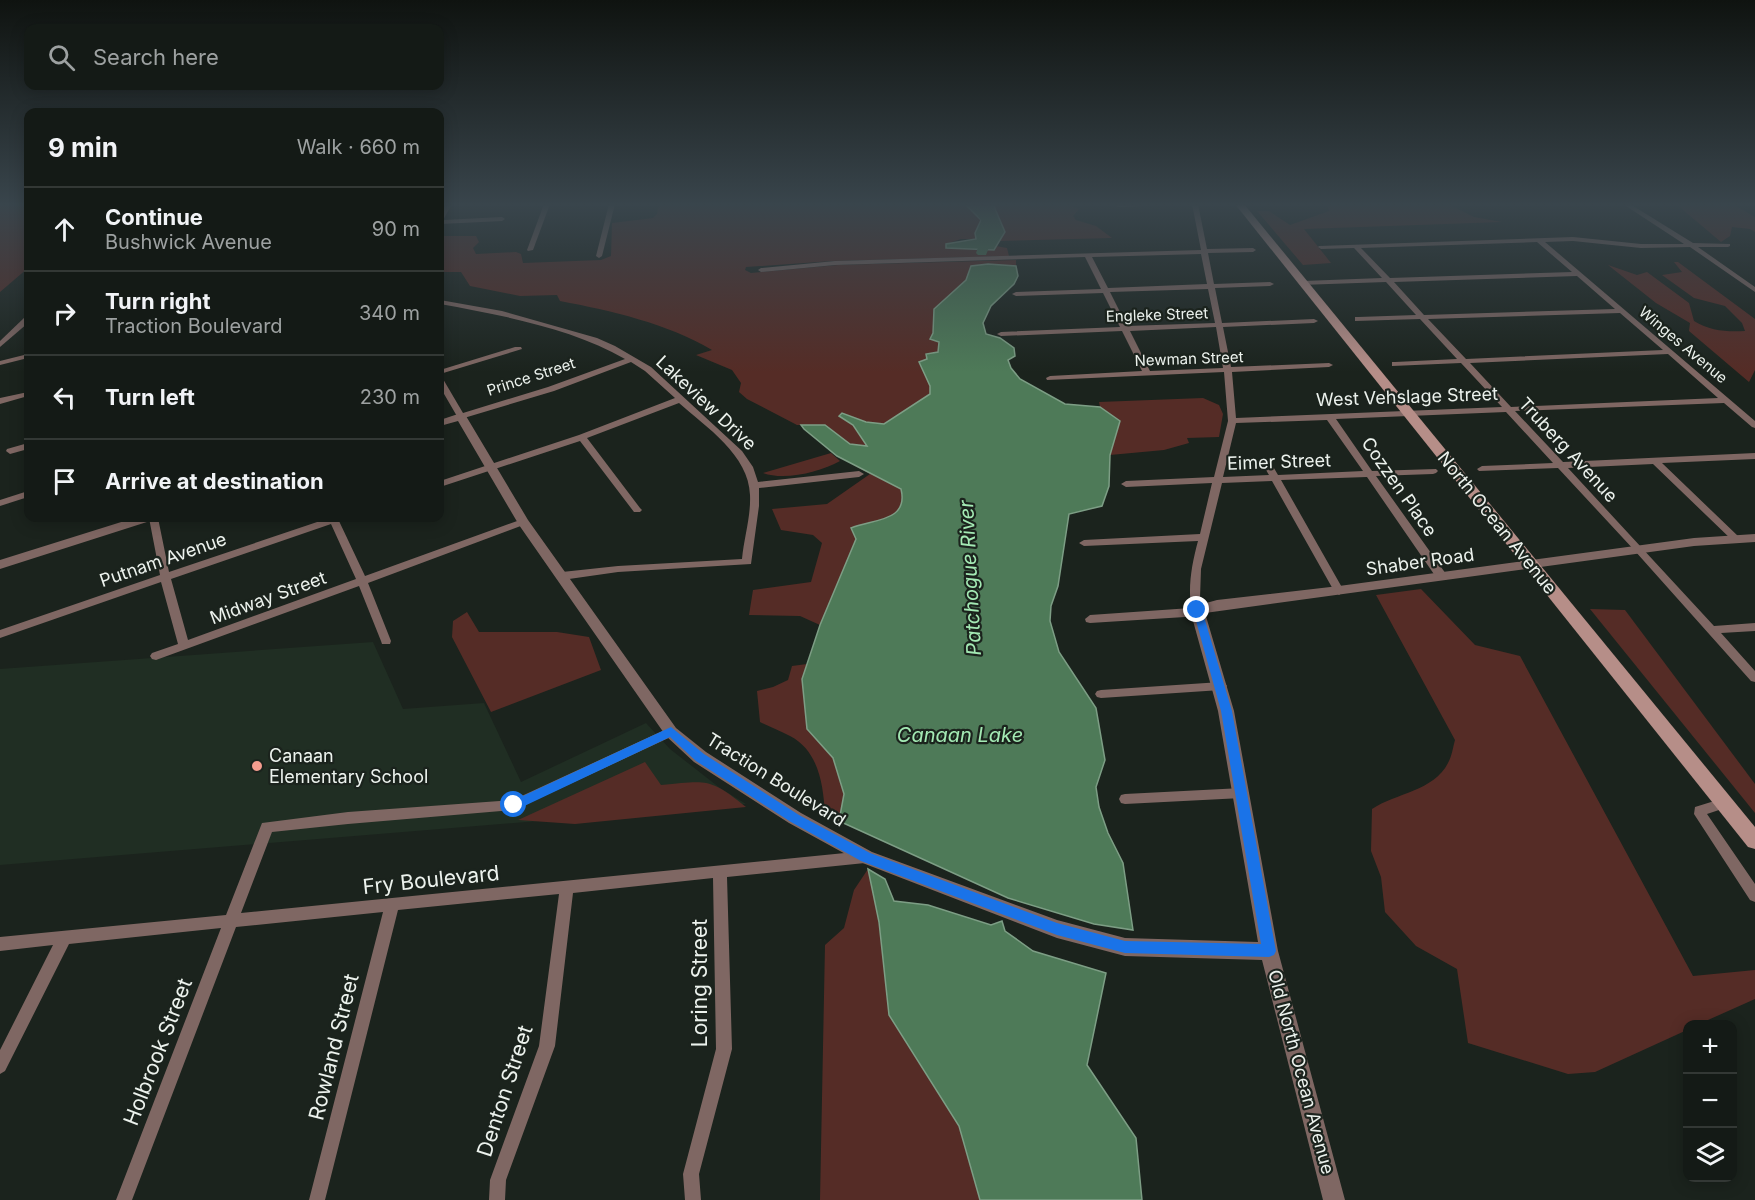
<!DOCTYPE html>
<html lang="en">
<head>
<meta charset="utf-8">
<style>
  :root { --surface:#141a16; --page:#212723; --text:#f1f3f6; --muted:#9da1a1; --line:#333835 }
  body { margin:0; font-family:Inter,sans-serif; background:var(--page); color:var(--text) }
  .controls { position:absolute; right:18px; bottom:18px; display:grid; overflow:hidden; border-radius:12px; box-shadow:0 3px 15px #0003 }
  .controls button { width:54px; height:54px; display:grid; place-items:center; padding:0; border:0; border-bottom:2px solid var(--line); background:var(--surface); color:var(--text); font:30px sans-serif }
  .stop { position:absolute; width:18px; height:18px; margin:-14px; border:4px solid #1a73e8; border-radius:50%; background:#fff }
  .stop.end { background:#1a73e8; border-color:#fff; box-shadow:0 2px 6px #0008 }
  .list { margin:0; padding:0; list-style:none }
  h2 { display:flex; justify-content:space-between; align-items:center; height:78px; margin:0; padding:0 24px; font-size:26px }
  h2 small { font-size:20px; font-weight:400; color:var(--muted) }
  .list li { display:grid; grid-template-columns:39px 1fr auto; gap:18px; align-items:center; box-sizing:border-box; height:84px; padding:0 24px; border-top:2px solid var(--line) }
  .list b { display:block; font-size:22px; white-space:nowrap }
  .list p { margin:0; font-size:20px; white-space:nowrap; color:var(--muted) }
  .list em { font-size:20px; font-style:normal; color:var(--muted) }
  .icon { flex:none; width:33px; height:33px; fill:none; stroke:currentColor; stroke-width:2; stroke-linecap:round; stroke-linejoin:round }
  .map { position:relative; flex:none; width:1755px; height:1200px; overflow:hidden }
  .search { position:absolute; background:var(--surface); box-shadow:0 3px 15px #0003; left:24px; top:24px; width:420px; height:66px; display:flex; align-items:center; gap:15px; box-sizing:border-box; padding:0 21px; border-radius:12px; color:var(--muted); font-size:22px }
  .panel { position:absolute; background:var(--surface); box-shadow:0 3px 15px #0003; left:24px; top:108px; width:420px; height:414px; border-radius:12px }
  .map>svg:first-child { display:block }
  .built { fill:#202e23 }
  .green { fill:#552c26 }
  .water { fill:#4e7a58; stroke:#7d9e85; stroke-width:1.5 }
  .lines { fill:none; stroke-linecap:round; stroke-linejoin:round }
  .river { fill:#4e7a58; fill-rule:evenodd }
  .minor { fill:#7f6763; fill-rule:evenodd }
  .tertiary { fill:#7f6763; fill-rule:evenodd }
  .secondary { fill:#b68e88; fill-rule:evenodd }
  .route { fill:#1a73e8 }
  .poi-dot { fill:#f59d8f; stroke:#1b231d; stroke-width:2 }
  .labels { text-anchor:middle; stroke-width:4.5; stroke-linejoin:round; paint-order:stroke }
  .far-street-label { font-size:15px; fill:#ecf2ed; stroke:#1b231d }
  .street-label { font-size:18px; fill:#ecf2ed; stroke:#1b231d }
  .poi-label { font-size:18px; fill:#ecf2ed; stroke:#1b231d; text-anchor:start }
  .water-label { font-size:20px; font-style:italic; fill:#a4eab4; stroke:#1b231d }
  .near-street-label { font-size:21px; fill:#ecf2ed; stroke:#1b231d }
</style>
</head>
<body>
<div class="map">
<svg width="1755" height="1200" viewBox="0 0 1755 1200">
  <rect width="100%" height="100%" fill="#1b231d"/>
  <polygon class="built" points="373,642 403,709 484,703 521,782 646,723 670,749 720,788 746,804 0,865 0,669"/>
  <g class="green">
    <polygon points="0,204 28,204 28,268 0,292"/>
    <path d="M663,204H965L981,220L977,239H961L946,244V248L994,250L996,246L1007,248L1009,256L832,261L746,267L745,270L751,273L838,265L1016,260V266L988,264L966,280L934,309L933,333L949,358L873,778L839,821L825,813C823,785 819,751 790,736C781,731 770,727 760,722L757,691L773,687L788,680L792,666L807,664L820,625L800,616L749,615L753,590L811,582L822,543L813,535L781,530L772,509L827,504L870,474L837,456L804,429L801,425H797L747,399L739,392L741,383L732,370L696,355L712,350C666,323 612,311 560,301L557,295L520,296L470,286L461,272H440V236H476L479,242L473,248L476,254L516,252L521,254L523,263L601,260L611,256L612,223L653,218L657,214L658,207Z"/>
    <polygon points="993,204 1066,204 1079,209 1073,216 1076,220 1096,226 1112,238 999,241 1005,232"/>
    <polygon points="1327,204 1448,204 1474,217 1502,222 1304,229 1331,263 1303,265 1257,211 1269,211 1290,225 1329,211"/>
    <polygon points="1676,204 1733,204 1755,217 1755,232 1750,229 1732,227 1730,236 1721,242"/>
    <path d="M1674,262H1678L1755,319V370L1749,382L1689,331L1690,323L1656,303L1608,265L1637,275L1647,272L1689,303L1694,321C1710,331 1727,332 1745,331L1742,323L1725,306L1694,298L1662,275L1682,272Z"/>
    <polygon points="1203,398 1219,405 1223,414 1219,437 1187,438 1189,443 1164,450 1110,455 1120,421 1100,407 1099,402"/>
    <path d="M831,453L840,461C820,472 785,481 763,473Z"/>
    <path d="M1421,589L1475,645L1520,656L1693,976L1755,970V999L1699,1024H1688L1687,1030L1595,1072L1568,1074L1468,1043L1457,969L1416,946L1385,912L1381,877L1371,851L1372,809C1396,793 1434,791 1448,763C1452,756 1453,747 1455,740L1376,595Z"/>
    <polygon points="1590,609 1625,610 1755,784 1755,813"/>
    <polygon points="467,612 479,632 557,632 589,637 601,670 491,712 452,637 453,621"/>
    <path d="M645,762L661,785C707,781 709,777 746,807L575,824L518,820Z"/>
    <polygon points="868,869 879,922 889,1015 959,1126 980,1200 820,1200 825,945 844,928 854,890"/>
  </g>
  <g class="water">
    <polygon points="965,204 993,204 1005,232 994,250 946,248 946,244 976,239 975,233 981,220"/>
    <path d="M988,264L1016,266L1018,276L1014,284L991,306L983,323L986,334L1000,338L1014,348L1015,356L1008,360L1011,368L1020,379L1065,404L1100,407L1120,421L1110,455L1109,486L1102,506L1069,514L1058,586L1051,606L1050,621L1059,652L1096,708L1105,760L1096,787L1099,807L1108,833L1123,863L1133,930L1094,924L1008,898L839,821L844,794L833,758L807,729L802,679L820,625L856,539L851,528C873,519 909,522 901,489L837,456L804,429L801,425H825L850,444L867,446L853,425L839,416L842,413L866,422L884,424L930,394V386L919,362L927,359L926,354L938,352L939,342L930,339L933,333L934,309L966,280L971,266Z"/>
    <polygon points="868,869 885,879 894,901 928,905 991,925 1002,921 1005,931 1033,951 1106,973 1087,1065 1136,1138 1142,1200 980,1200 959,1126 889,1015 879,922"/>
  </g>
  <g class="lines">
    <polygon class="river" points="971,204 981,204 997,227 986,255 978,255 976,253 985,227"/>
    <g class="minor">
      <polygon points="446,204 452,204 443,220 502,217 505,219 502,221 440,224 440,215"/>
      <polygon points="544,204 550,204 533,250 528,251 527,250"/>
      <polygon points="609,204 615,204 602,256 599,258 596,256"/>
      <polygon points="1116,204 1150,204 1147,206 1118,207 1116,206"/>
      <path d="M1192,204H1198L1207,249L1253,248L1256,250L1253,252L1208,253L1214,284L1270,282L1274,284L1270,286L1215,288L1222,323L1314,319L1318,321L1314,323L1223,327L1231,367L1329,363L1333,365L1329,367L1232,372L1236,418L1502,407L1461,363L1392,366V362H1395L1457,359L1420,319L1355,321V317H1358L1416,315L1386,282L1300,285L1299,283L1303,281L1382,278L1354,248L1321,249L1318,247L1319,246L1573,237L1641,244H1684L1623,204H1630L1693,243L1730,244V246L1728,247H1698L1755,287V292L1690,247L1641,248L1573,241L1545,242L1755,421V428L1752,427L1724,403L1515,411L1563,462L1755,453V459L1662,463L1739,537L1741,539L1739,541H1733L1653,464L1568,468L1714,626L1755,623V631L1721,633L1755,671V682L1751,681L1635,551L1558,468L1479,471L1477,469L1482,466L1553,463L1506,412L1336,419L1372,471L1436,469L1438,471L1436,473L1433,474L1376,476L1446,574L1447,577L1446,580H1438L1367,477L1281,480L1344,591L1339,595L1334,591L1272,481L1222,483L1201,569L1200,598L1202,610L1201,613L1185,617L1090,623L1086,622L1085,619L1090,615L1191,608C1188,585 1192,563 1198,541L1084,546L1079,543L1084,540L1200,534L1212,483L1126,487L1121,484L1126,481L1214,477L1228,421L1224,372L1047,380L1046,378L1050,376L1142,371L1122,331L1001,336L997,334L1001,332L1120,327L1103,293L1016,296L1012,294L1016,292L1101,289L1085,257L835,265L761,272L758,270L761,268L835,261L1201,250ZM1537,242L1572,272L1390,278L1361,248ZM1201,254L1207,284L1108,288L1092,257ZM1577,276L1615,309L1424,315L1394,282ZM1208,289L1215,323L1127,326L1110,292ZM1620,313L1663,350L1466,359L1428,319ZM1216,327L1223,368L1150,371L1130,331ZM1668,354L1718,398L1511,407L1470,363ZM1327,420L1363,471L1278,475L1271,463L1268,462L1263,465L1269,475L1223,477L1236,423Z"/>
      <path d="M440,300L502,311L597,338L615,346L651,367L742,451L753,467L758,482L859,471L864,474L859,477L759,488V506L751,564L618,572L562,580L558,578L557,576L558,574L562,572L618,566L742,559C744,538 751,516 750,495C749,455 706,427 679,403L587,438L640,508L642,510L640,512H634L580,441L440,487V481L579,435L675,398L645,371L631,362L554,391L464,418H458L440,387V379H443L463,413L548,387L625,359C572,328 500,315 440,304Z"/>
      <polygon points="25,317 28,317 28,323 0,347 0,341"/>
      <polygon points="515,347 521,347 522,349 440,374 440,370"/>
      <polygon points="28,354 28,358 0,365 0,361"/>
      <polygon points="28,392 28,396 0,404 0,398"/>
      <polygon points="28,443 28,449 10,454 6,451 7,449"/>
      <polygon points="28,491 28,497 0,506 0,500"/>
      <path d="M149,518H158L169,572L329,518H342L339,521L365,576L520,520H526L528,522L526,524L368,583L391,641L390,644H382L381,641L359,586L156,660L152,659L150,656L152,653L178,644L161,582L0,638V630L160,575ZM331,524L356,579L188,640L171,579Z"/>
      <polygon points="1221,682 1225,683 1227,686 1225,689 1221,690 1101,698 1097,697 1095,694 1097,691 1101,690"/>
      <polygon points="671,727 675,729 677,732 675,735 514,810 348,824 272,832 241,913 865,851 870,853 872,857 870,861 865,863 727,877 732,1049 699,1174 701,1200 685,1200 683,1174 716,1049 713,878 573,893 555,1046 506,1180 505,1200 489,1200 490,1180 539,1046 559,894 398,910 325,1200 309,1200 383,912 236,927 132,1200 116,1200 221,928 69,944 5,1071 0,1074 0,1050 53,945 0,951 0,937 226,915 262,823 348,812 513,800"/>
      <polygon points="1242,788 1246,789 1248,793 1246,797 1242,798 1125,804 1121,803 1119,799 1121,795 1125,794"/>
      <polygon points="1724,798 1728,799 1730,803 1728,807 1707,814 1755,884 1755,902 1750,900 1694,814 1695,807"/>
    </g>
    <g class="tertiary">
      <polygon points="461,413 466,416 528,520 676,728 706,752 801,813 872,852 1057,920 1125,938 1258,942 1218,711 1190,610 1192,607 1217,600 1339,586 1694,538 1755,534 1755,542 1694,546 1205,613 1234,711 1278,951 1345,1200 1323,1200 1262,960 1125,956 1057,938 860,862 789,823 694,762 666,736 519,525 458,421 440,426 440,420"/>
      <polygon points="134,518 152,518 150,521 0,569 0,560"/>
    </g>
    <polygon class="secondary" points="1235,204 1244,204 1755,827 1755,849 1748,847"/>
  </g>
  <linearGradient id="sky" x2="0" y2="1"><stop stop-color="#0f1310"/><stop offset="0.55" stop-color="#39454c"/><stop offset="1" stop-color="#39454c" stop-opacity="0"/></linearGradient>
  <rect width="1755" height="372" fill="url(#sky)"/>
  <polygon class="route" points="1197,606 1202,610 1232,711 1276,951 1274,955 1269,957 1125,953 1057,935 861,861 791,822 696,761 670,737 518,809 510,809 508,805 510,802 671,727 704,754 799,815 870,853 1057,923 1125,941 1261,944 1221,711 1193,610"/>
  <circle class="poi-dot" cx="257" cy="766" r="6"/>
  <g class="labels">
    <g class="far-street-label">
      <text transform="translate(1157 315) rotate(-2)" y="5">Engleke Street</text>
      <text transform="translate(1683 345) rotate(40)" y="5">Winges Avenue</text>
      <text transform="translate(1189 359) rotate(-2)" y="5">Newman Street</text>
      <text transform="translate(531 377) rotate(-18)" y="5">Prince Street</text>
    </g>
    <g class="street-label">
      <text transform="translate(1407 397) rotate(-2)" y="6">West Vehslage Street</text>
      <text transform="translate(706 403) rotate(43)" y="6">Lakeview Drive</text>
      <text transform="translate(1568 450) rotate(47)" y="6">Truberg Avenue</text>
      <text transform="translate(1279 462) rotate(-2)" y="6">Eimer Street</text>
      <text transform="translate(1399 487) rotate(55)" y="6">Cozzen Place</text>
      <text transform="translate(1497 523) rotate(51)" y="6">North Ocean Avenue</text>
      <text transform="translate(163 560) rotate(-19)" y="6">Putnam Avenue</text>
      <text transform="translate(1420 562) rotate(-8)" y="6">Shaber Road</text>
      <text transform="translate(268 598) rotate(-20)" y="6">Midway Street</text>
      <text transform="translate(776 780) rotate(32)" y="6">Traction Boulevard</text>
      <text transform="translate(1301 1072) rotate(75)" y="6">Old North Ocean Avenue</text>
    </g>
    <g class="poi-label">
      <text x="269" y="762">Canaan<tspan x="269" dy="21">Elementary School</tspan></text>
    </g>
    <g class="water-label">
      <text transform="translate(970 578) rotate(-93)" y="7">Patchogue River</text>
      <text x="960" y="742">Canaan Lake</text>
    </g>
    <g class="near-street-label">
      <text transform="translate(431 880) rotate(-6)" y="7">Fry Boulevard</text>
      <text transform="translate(700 983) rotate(-90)" y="7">Loring Street</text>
      <text transform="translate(334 1047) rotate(-76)" y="7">Rowland Street</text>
      <text transform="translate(158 1052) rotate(-69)" y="7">Holbrook Street</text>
      <text transform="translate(505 1091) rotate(-72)" y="7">Denton Street</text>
    </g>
  </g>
</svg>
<div class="controls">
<button>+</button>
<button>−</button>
<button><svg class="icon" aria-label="layers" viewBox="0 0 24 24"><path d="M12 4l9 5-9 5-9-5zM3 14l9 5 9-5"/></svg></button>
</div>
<div class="stop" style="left:514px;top:805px"></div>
<div class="stop end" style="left:1197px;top:610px"></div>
<div class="search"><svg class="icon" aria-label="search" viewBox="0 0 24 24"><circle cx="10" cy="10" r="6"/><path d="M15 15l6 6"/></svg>Search here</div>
<section class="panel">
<h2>9 min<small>Walk · 660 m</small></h2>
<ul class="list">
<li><svg class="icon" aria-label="ahead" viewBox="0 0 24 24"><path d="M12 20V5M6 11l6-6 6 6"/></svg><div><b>Continue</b><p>Bushwick Avenue</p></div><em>90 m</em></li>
<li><svg class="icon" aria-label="right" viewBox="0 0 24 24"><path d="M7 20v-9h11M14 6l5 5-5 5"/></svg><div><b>Turn right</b><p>Traction Boulevard</p></div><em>340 m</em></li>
<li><svg class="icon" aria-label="left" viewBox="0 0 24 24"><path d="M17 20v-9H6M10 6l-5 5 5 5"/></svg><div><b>Turn left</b></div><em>230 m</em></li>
<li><svg class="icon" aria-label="arrive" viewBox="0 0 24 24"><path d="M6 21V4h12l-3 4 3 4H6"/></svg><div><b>Arrive at destination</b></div></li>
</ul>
</section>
</div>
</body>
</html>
